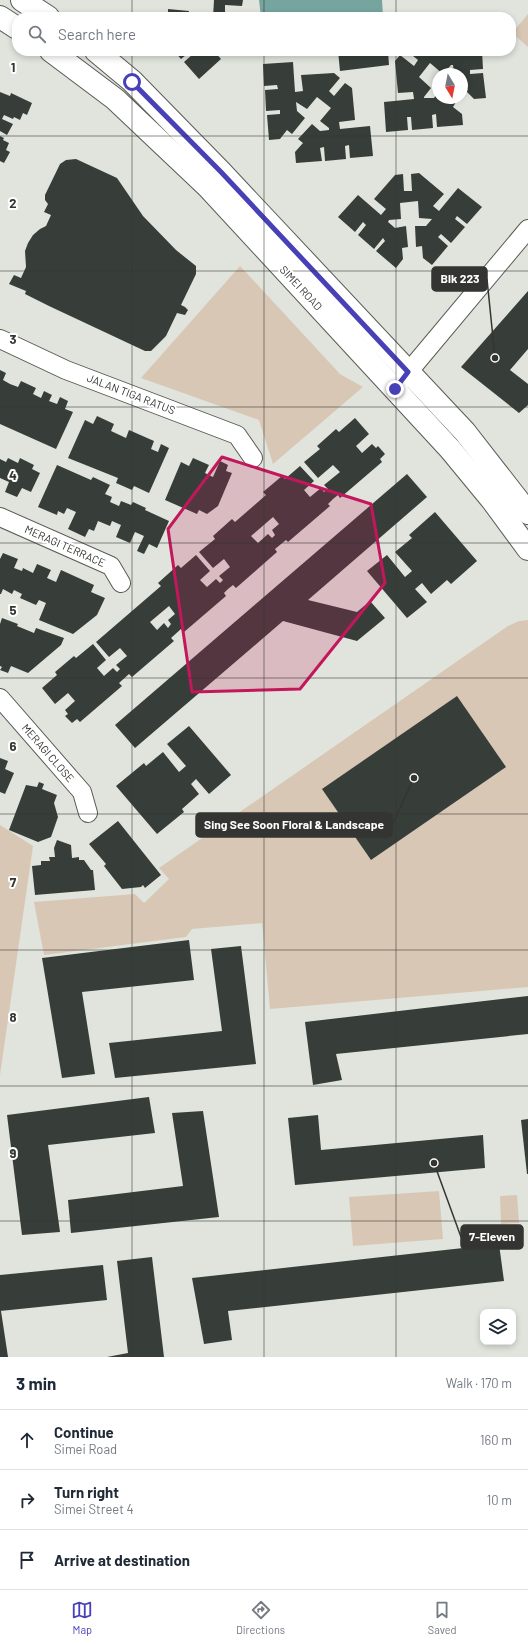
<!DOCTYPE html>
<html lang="en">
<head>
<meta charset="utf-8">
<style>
  :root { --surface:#fff; --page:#f6f6f7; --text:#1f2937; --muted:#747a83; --line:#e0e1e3; --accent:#4840b7 }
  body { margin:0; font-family:Barlow,sans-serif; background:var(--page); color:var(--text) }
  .controls { position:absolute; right:12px; bottom:12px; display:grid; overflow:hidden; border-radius:8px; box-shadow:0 2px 6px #0003 }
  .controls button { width:36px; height:36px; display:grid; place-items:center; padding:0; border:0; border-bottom:1px solid var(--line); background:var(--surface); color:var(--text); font:20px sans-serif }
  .compass { position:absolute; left:432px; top:68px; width:36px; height:36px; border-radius:50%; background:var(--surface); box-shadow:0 2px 6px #0003; rotate:170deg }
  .stop { position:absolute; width:12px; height:12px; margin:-9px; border:3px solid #4840b7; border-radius:50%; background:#fff }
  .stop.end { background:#4840b7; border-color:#fff; box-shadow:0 1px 4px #0008 }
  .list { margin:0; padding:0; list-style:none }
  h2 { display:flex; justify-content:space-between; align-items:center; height:52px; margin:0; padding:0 16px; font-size:17px }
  h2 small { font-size:13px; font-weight:400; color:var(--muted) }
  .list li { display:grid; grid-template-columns:26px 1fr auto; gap:12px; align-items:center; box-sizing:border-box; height:60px; padding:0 16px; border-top:1px solid var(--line) }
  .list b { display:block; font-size:15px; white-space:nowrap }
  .list p { margin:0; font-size:13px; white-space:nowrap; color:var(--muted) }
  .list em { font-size:13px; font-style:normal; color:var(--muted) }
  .icon { flex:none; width:22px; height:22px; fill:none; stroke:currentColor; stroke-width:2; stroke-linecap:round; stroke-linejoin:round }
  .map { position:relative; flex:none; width:528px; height:1357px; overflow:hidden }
  .search { position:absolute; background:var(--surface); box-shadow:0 2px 6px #0003; left:12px; right:12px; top:12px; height:44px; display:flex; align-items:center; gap:10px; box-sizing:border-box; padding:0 14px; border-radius:16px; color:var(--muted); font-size:15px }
  .sheet { height:232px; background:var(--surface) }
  nav { display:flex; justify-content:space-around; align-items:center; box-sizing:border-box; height:56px; border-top:1px solid var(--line); background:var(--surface); font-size:11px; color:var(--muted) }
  nav a { display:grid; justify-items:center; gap:2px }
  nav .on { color:var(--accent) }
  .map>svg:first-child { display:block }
  .green { fill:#d9c7b5 }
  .water { fill:#76a5a0 }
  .building { fill:#373e3a; fill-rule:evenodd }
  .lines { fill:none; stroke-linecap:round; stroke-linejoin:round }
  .minor-casing { stroke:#585b54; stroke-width:20 }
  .secondary-casing { stroke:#585b54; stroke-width:24 }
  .minor { stroke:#fff; stroke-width:18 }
  .secondary { stroke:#fff; stroke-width:22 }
  .route { stroke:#4840b7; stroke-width:5 }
  .marked { fill:#c2185b; fill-opacity:0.2; stroke:#c2185b; stroke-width:3; stroke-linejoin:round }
  .grid { fill:none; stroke:#343532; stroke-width:1; stroke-opacity:0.55 }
  .labels { text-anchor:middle; stroke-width:4; stroke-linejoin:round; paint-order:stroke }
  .street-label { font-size:11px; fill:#343532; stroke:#fff }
  .grid-label { font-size:13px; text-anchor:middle; font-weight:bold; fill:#343532; stroke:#fff; stroke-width:4; stroke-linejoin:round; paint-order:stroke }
  .leader { fill:none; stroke:#343532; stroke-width:1.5 }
  .callout-dot { fill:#343532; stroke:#fff; stroke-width:1.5 }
  .callout { fill:#343532; stroke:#343532; stroke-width:1.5 }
  .callout-label { font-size:12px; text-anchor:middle; font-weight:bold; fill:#fff }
</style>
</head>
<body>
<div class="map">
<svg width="528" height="1357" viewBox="0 0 528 1357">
  <rect width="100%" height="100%" fill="#e0e4dc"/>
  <g class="green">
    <polygon points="528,14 528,47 512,33"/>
    <polygon points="240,266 340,374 363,387 273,464 259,420 141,378"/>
    <polygon points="528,620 528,987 270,1009 262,923 192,929 186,937 44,955 34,902 135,894 144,903 169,879 159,868 508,626 519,621"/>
    <polygon points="0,825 33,846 0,1075"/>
    <polygon points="439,1191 443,1239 353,1246 349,1197"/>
    <polygon points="517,1195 519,1223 501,1224 500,1196"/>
  </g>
  <polygon class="water" points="259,0 382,0 383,16 261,17"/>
  <g class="building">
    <polygon points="214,0 243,0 242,6 225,5 225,12 242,13 242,17 213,17"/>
    <polygon points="168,9 189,11 188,17 153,17 156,14 168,15"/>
    <polygon points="174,51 191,51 181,59"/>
    <polygon points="191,51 214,51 221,59 199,79 184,62 193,54"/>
    <polygon points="338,51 388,51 389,65 340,71"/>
    <polygon points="407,51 444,51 444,56 451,55 451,51 482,51 483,69 470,70 470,74 483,73 486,98 474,99 466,91 462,96 462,74 454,74 453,65 451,65 443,74 430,63 419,77 431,88 424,97 424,98 434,98 438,92 438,98 451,98 456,102 453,107 462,114 463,125 437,127 436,114 432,115 433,128 412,130 411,117 407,117 408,130 386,132 384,102 414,99 413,92 398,93 395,61 400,55 414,66 418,60"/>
    <polygon points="293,62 295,92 303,91 301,75 334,73 340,78 329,91 334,96 345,83 352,88 355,120 339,122 340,129 370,126 373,156 350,158 349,145 345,146 346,159 325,161 324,147 320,148 322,161 296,163 295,152 303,143 298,139 312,124 320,131 329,130 329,128 320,121 331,108 317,97 307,109 296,102 297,111 305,118 292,134 287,130 280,139 269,140 267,115 280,114 280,110 266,111 265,90 278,89 277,85 264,86 263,64"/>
    <polygon points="0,92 10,96 11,93 32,103 27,115 23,113 20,120 14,117 13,119 4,115 2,119 13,124 7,135 0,131"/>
    <polygon points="0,136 4,138 3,140 9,143 6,150 10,152 4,163 0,161"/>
    <polygon points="76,159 117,178 143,216 176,250 196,266 196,274 181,305 185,307 188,310 185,315 177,313 166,336 151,351 145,351 49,306 25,294 26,291 9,284 14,275 21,278 26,267 25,251 28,243 33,235 40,229 46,226 51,215 44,212 48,204 45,200 45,195 60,164 66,160"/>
    <polygon points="419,173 444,194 433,206 439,211 458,188 482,207 467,224 457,216 455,219 465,227 451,243 441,234 438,237 448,246 432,265 423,258 422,246 416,247 415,226 426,226 432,219 419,218 418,201 400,203 401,219 389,220 388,222 395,228 406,226 408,247 402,248 403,259 396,268 376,251 385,241 383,238 374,249 358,235 366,225 363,222 355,232 338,217 358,195 381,215 386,209 374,199 395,175 403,174 404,191 412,191 411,174"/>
    <polygon points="528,291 528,349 510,370 528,384 528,405 519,413 461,367"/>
    <polygon points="0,370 6,373 3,380 10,384 18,387 21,381 36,388 33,394 41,398 44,391 52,395 49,401 57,404 60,397 68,401 65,409 73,412 56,449 0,424"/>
    <polygon points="97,416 114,424 111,431 126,438 129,430 154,441 151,449 158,452 161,444 169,448 149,493 134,486 132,490 116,483 118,478 68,458 85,420 93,424"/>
    <path d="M355,418L369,434L356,446L362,453L372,444L376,448L378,446L385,454L380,459L382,462L340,498L338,495L333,499L328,504L330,506L288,542L286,540L275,549L277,552L236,588L233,585L228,589L224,593L226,596L184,632L181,629L171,638L174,641L132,677L129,674L119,683L122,686L80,722L77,719L72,723L65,716L68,714L65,710L75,701L68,693L55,704L42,688L57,675L55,672L74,656L76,658L93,644L106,660L97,668L104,676L113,668L117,672L120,669L116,665L127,656L120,648L109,657L96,642L161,586L158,583L178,565L181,568L196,555L210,571L200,580L207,587L216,579L220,583L223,580L219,576L230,567L224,559L213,568L199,552L215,539L213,536L232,519L235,522L266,495L263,492L282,476L285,479L300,466L314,481L304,490L310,497L321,488L324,492L328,489L324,485L340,472L333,465L318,478L304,462L320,449L317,446L336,429L339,432ZM273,517L279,524L272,530L275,535L272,538L268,534L258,543L251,536ZM169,606L175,614L168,620L171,624L168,628L164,623L157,630L150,622Z"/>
    <polygon points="8,458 18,463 20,458 34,465 32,469 40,473 31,492 22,488 17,497 5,492 9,482 0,478 0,459 6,462"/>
    <polygon points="193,458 209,465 205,473 213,477 220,461 228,465 226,471 232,473 218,506 207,514 199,510 197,514 165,500 181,462 189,466"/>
    <polygon points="57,465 91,480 93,477 110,485 105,494 112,497 110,502 119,506 121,501 131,505 133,502 146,508 145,510 169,521 157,548 149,544 144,554 137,551 144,536 135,532 130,543 116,537 121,525 112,521 110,526 98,521 94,531 89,529 85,537 68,529 76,512 67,508 64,514 58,511 57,515 38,507"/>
    <polygon points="407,474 427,497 308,600 357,612 370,601 385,618 357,641 283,621 135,748 115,725"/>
    <polygon points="435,512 477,561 451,584 447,580 431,594 422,583 415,589 427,602 407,618 367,571 387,555 405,577 412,571 395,552 412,538 409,535"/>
    <polygon points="3,553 18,559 14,568 22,571 23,568 33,573 37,564 51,570 47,578 56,582 61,570 94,585 91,592 105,598 97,615 73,634 39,620 46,603 39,600 36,605 20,598 22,594 14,590 12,594 3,589 1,594 0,594 0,559"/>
    <polygon points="2,618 18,624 17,626 34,633 36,628 64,638 61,645 28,673 11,666 8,673 0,670 2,667 0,666 0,624"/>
    <polygon points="457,696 506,767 371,860 322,789"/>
    <polygon points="189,726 231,775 209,794 196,779 191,784 199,794 182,809 184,812 157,834 116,786 144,763 146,766 163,752 179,772 186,766 167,744"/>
    <polygon points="0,758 8,761 5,769 14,773 5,794 0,792"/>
    <polygon points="39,782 44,784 42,789 57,795 54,803 58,817 51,837 38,842 9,830 26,785 37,787"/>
    <polygon points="118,821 161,875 145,888 143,885 141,887 122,889 104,866 106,864 89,844"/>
    <polygon points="57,840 71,845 72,858 79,857 79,860 84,860 91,870 93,870 95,890 35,895 32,866 41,865 41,861 50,861 49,857 55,857 54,848"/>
    <polygon points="189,940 194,980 82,992 95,1074 62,1078 42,958"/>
    <polygon points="241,946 256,1064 115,1078 109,1043 222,1031 211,949"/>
    <polygon points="528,996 528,1034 336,1054 342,1080 313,1085 305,1022"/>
    <polygon points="149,1097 155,1133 48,1145 60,1232 22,1235 7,1115"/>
    <polygon points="203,1111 219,1217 71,1233 68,1200 183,1186 172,1113"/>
    <polygon points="318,1115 321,1150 483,1135 485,1168 295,1185 288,1118"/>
    <polygon points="528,1119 528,1174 527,1174 521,1120"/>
    <polygon points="499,1244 504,1281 228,1311 232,1340 204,1344 192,1278"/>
    <polygon points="152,1257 164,1357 107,1357 128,1353 117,1261"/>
    <polygon points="103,1265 107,1300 0,1311 0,1275"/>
    <polygon points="0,1311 1,1311 8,1357 0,1357"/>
  </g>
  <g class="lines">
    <g class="minor-casing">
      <g id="minor">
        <polyline points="0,339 66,370 237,435 253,458"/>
        <polyline points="400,382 528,229"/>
        <polyline points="0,517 111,566 121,583"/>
        <polyline points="0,698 82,792 88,813"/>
      </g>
    </g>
    <g class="secondary-casing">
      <g id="secondary">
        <polyline points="22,0 48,17"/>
        <polyline points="0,17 17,28"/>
        <polyline points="51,51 115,99 208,187 450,449 492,500 528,549"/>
        <polyline points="96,51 132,81 221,172 465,432 528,513"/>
      </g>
    </g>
    <use href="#minor" class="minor"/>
    <use href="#secondary" class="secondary"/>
  </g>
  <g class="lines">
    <polyline class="route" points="132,82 221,172 408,372 395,389"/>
  </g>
  <path class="marked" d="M222,457L371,504L385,583L300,689L192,692L168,529Z"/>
  <path class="grid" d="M132,0V17M264,0V17M396,0V17M132,51V1357M264,51V1357M396,51V1357M0,136H528M0,271H528M0,407H528M0,543H528M0,678H528M0,814H528M0,950H528M0,1086H528M0,1221H528"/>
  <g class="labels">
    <g class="street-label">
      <text transform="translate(301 288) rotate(47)" y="4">SIMEI ROAD</text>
      <text transform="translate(131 394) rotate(21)" y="4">JALAN TIGA RATUS</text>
      <text transform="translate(65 546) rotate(24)" y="4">MERAGI TERRACE</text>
      <text transform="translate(48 753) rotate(49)" y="4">MERAGI CLOSE</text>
    </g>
  </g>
  <g class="grid-label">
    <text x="13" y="72">1</text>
    <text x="13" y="208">2</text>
    <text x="13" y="344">3</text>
    <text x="13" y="480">4</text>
    <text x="13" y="615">5</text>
    <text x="13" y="751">6</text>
    <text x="13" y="887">7</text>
    <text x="13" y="1022">8</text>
    <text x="13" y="1158">9</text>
  </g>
  <path class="leader" d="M495 358L487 279M414 778L392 825M434 1163L461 1237"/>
  <g class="callout-dot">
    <circle cx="495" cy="358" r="4"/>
    <circle cx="414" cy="778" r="4"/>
    <circle cx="434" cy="1163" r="4"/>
  </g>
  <g class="callout">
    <rect x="432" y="267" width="55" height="24" rx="4"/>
    <rect x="196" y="813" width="196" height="24" rx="4"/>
    <rect x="461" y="1225" width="62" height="24" rx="4"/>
  </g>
  <g class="callout-label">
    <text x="460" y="283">Blk 223</text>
    <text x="294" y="829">Sing See Soon Floral &amp; Landscape</text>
    <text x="492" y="1241">7-Eleven</text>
  </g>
</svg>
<div class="controls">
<button><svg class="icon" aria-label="layers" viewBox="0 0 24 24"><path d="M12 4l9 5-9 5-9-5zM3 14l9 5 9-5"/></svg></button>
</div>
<svg class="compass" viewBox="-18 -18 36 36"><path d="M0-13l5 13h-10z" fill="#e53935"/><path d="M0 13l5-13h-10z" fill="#747a83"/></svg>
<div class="stop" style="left:132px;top:82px"></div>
<div class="stop end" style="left:395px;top:389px"></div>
<div class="search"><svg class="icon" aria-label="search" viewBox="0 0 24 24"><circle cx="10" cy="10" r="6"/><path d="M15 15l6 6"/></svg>Search here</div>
</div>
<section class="sheet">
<h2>3 min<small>Walk · 170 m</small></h2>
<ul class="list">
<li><svg class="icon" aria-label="ahead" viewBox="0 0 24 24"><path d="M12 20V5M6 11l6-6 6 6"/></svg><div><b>Continue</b><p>Simei Road</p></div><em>160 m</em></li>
<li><svg class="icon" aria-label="right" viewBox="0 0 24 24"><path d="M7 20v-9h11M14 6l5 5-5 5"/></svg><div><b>Turn right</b><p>Simei Street 4</p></div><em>10 m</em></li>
<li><svg class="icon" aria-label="arrive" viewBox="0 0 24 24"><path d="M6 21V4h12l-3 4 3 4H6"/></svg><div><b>Arrive at destination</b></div></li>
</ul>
</section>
<nav>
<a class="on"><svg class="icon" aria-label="map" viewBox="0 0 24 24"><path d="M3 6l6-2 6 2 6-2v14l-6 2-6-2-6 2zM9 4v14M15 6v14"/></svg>Map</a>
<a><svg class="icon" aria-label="directions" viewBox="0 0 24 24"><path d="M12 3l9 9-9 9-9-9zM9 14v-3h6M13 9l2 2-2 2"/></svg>Directions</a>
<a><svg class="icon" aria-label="saved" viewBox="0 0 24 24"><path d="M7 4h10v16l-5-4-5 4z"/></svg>Saved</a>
</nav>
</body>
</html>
